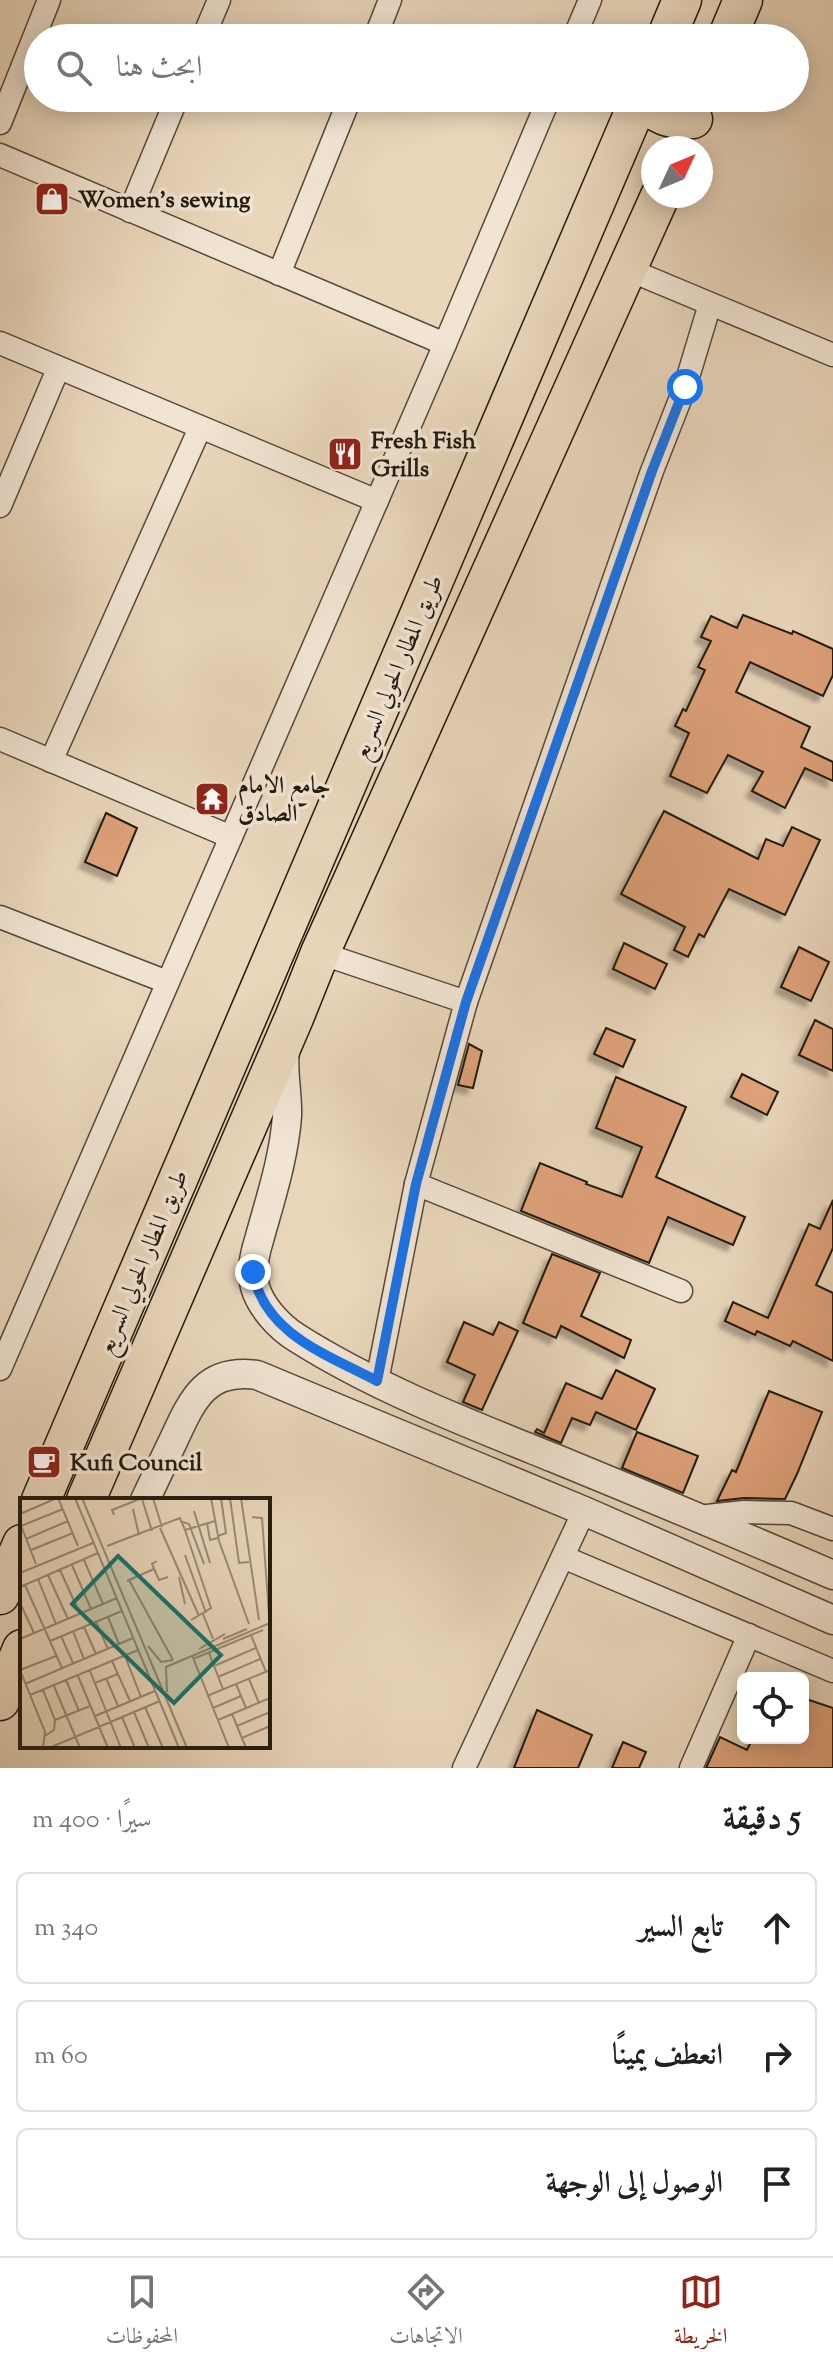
<!DOCTYPE html>
<html lang="ar">
<head>
<meta charset="utf-8">
<style>
  :root { --surface:#fff; --page:#f2f2f2; --text:#202124; --muted:#757577; --line:#e0e0e0; --accent:#8f2418 }
  body { margin:0; font-family:"Sorts Mill Goudy",Amiri,serif; background:var(--page); color:var(--text); direction:rtl }
  .controls { position:absolute; right:24px; bottom:24px; display:grid; overflow:hidden; border-radius:12px; box-shadow:0 4px 20px #0003 }
  .controls button { width:72px; height:72px; display:grid; place-items:center; padding:0; border:0; border-bottom:2px solid var(--line); background:var(--surface); color:var(--text); font:40px sans-serif }
  .compass { position:absolute; left:641px; top:136px; width:72px; height:72px; border-radius:50%; background:var(--surface); box-shadow:0 4px 20px #0003; rotate:46deg }
  .stop { position:absolute; width:24px; height:24px; margin:-18px; border:6px solid #1a73e8; border-radius:50%; background:#fff }
  .stop.end { background:#1a73e8; border-color:#fff; box-shadow:0 2px 8px #0008 }
  .list { margin:0; padding:0; list-style:none }
  h2 { display:flex; justify-content:space-between; align-items:center; height:104px; margin:0; padding:0 32px; font-size:34px }
  h2 small { font-size:26px; font-weight:400; color:var(--muted) }
  .list li { display:grid; grid-template-columns:52px 1fr auto; gap:24px; align-items:center; box-sizing:border-box; height:112px; margin:0 16px 16px; padding:0 16px; border:2px solid var(--line); border-radius:12px }
  .list b { display:block; font-size:30px; white-space:nowrap }
  .list em { font-size:26px; font-style:normal; color:var(--muted) }
  .icon { flex:none; width:44px; height:44px; fill:none; stroke:currentColor; stroke-width:2; stroke-linecap:round; stroke-linejoin:round }
  .map { position:relative; flex:none; width:833px; height:1768px; overflow:hidden; direction:ltr }
  .search { position:absolute; background:var(--surface); box-shadow:0 4px 20px #0003; left:24px; right:24px; top:24px; height:88px; display:flex; align-items:center; gap:20px; box-sizing:border-box; padding:0 28px; border-radius:44px; color:var(--muted); font-size:30px }
  .sheet { height:488px; background:var(--surface) }
  nav { display:flex; justify-content:space-around; align-items:center; box-sizing:border-box; height:112px; border-top:2px solid var(--line); background:var(--surface); font-size:22px; color:var(--muted) }
  nav a { display:grid; justify-items:center; gap:4px }
  nav .on { color:var(--accent) }
  .map>svg:first-child { display:block }
  .building { fill:#dea179; stroke:#221a0e; stroke-width:2; filter:url(#shadow) }
  .lines { fill:none; stroke-linecap:round; stroke-linejoin:round }
  .minor-casing { stroke:#544939; stroke-width:25 }
  .tertiary-casing { stroke:#544939; stroke-width:31 }
  .trunk-casing { stroke:#221a0e; stroke-width:41 }
  .minor { stroke:#f1e4d3; stroke-width:22 }
  .tertiary { stroke:#f1e4d3; stroke-width:28 }
  .trunk { stroke:#e9d6bb; stroke-width:38 }
  .route { stroke:#1a73e8; stroke-width:10 }
  .labels { text-anchor:middle; stroke-width:7; stroke-linejoin:round; paint-order:stroke }
  .poi-label { font-size:24px; font-weight:bold; fill:#221a0e; stroke:#f1e4d3; text-anchor:start }
  .street-label { font-size:24px; fill:#221a0e; stroke:#f1e4d3 }
  .inset-road { fill:none; stroke:#998b76; stroke-width:2 }
  .view { fill:#0f766e; fill-opacity:0.15; stroke:#0f766e; stroke-width:4 }
  .inset-edge { fill:none; stroke:#221a0e; stroke-width:4 }
</style>
</head>
<body>
<div class="map">
<svg width="833" height="1768" viewBox="0 0 833 1768">
  <defs>
    <filter id="shadow"><feDropShadow dx="-6" dy="6" stdDeviation="2" flood-color="#0004"/></filter>
  </defs>
  <rect width="100%" height="100%" fill="#e9d6bb"/>
  <filter id="stains"><feTurbulence type="fractalNoise" baseFrequency=".0025" numOctaves="4"/><feColorMatrix values="0 0 0 0 .2 0 0 0 0 .09 0 0 0 0 .02 0 0 0 .5 -.17"/></filter>
  <radialGradient id="worn" r=".72"><stop offset=".6" stop-color="#630" stop-opacity="0"/><stop offset="1" stop-color="#630" stop-opacity=".3"/></radialGradient>
  <g class="building">
    <polygon points="743,615 792,634 793,631 833,649 833,675 823,696 750,662 736,692 810,727 801,747 833,762 833,781 805,768 785,808 752,791 763,772 728,755 707,793 670,776 689,733 675,726 683,709 686,711 705,670 698,667 711,641 701,637 711,616 737,628"/>
    <polygon points="664,811 758,859 766,839 783,846 792,827 820,840 785,915 729,889 704,937 699,934 688,957 674,950 685,927 621,894"/>
    <polygon points="106,813 137,828 117,876 85,862"/>
    <polygon points="624,943 667,964 655,989 613,969"/>
    <polygon points="799,947 829,962 811,1001 781,987"/>
    <polygon points="815,1020 833,1029 833,1071 799,1055"/>
    <polygon points="606,1028 635,1040 623,1067 594,1054"/>
    <polygon points="469,1044 482,1051 473,1088 458,1085"/>
    <polygon points="742,1074 778,1092 767,1115 731,1097"/>
    <polygon points="616,1077 686,1107 656,1177 745,1217 733,1245 668,1217 649,1263 521,1211 540,1163 587,1182 586,1184 622,1197 642,1147 596,1128"/>
    <polygon points="833,1200 833,1248 816,1285 833,1293 833,1361 793,1341 790,1346 757,1331 755,1335 725,1321 733,1302 768,1318 809,1224 820,1229"/>
    <polygon points="552,1254 600,1273 581,1316 631,1340 624,1358 561,1326 556,1338 523,1323"/>
    <polygon points="464,1322 493,1335 499,1322 518,1331 482,1410 463,1402 475,1375 447,1362"/>
    <polygon points="616,1370 655,1389 636,1430 596,1412 590,1425 572,1418 561,1443 535,1432 537,1429 544,1433 566,1383 602,1399"/>
    <polygon points="769,1391 822,1412 797,1474 785,1499 744,1498 717,1501 732,1470 736,1472"/>
    <polygon points="637,1432 698,1456 683,1493 622,1468"/>
    <polygon points="803,1698 833,1708 833,1768 706,1768 720,1737 747,1750 753,1738 803,1738"/>
    <polygon points="537,1710 592,1735 578,1768 514,1768"/>
    <polygon points="623,1742 646,1752 639,1768 612,1768"/>
  </g>
  <g class="lines">
    <g class="minor-casing">
      <g id="minor">
        <polyline points="203,38 219,0"/>
        <polyline points="375,38 390,0"/>
        <polyline points="574,38 590,0"/>
        <polyline points="0,123 49,0"/>
        <polyline points="0,155 445,344"/>
        <polyline points="130,211 177,98"/>
        <polyline points="627,269 833,355"/>
        <polyline points="279,274 350,98"/>
        <polyline points="0,343 377,501"/>
        <polyline points="0,506 58,369"/>
        <polyline points="0,739 231,837"/>
        <polyline points="51,761 200,428"/>
        <polyline points="0,917 167,982"/>
        <polyline points="320,953 466,1002"/>
        <polyline points="416,1184 681,1291"/>
        <polyline points="0,1369 445,344 549,98"/>
        <polyline points="377,1381 416,1184 466,1002 652,471 685,387 710,304"/>
        <polyline points="698,1517 744,1512 791,1513 833,1529"/>
        <polyline points="563,1557 833,1671"/>
        <polyline points="464,1768 584,1511"/>
        <polyline points="691,1768 749,1635"/>
      </g>
    </g>
    <g class="tertiary-casing">
      <g id="tertiary">
        <path d="M285,1050C282,1072 288,1094 287,1116C284,1158 270,1200 259,1240C254,1256 251,1271 255,1287C261,1307 279,1327 297,1338C376,1388 467,1423 554,1458C647,1496 740,1535 833,1575"/>
        <path d="M145,1500C155,1479 165,1458 175,1437C193,1398 207,1368 257,1375L584,1511L833,1620"/>
      </g>
    </g>
    <g class="trunk-casing">
      <g id="trunk">
        <polyline points="666,38 682,0"/>
        <polyline points="727,38 743,0"/>
        <path d="M643,98C654,115 672,121 693,119"/>
        <polyline points="41,1500 640,98"/>
        <polyline points="86,1500 294,1018 320,953 660,196"/>
        <polyline points="0,1595 22,1544"/>
        <polyline points="0,1701 22,1649"/>
      </g>
    </g>
    <use href="#minor" class="minor"/>
    <use href="#tertiary" class="tertiary"/>
    <use href="#trunk" class="trunk"/>
  </g>
  <g class="lines">
    <path class="route" d="M253,1272C264,1334 328,1355 377,1381L416,1184L466,1002L652,471L685,387"/>
  </g>
  <defs>
    <g id="shop-square" transform="scale(1.8)"><rect x="-9" y="-9" width="18" height="18" rx="4" fill="#8f2418" stroke="#f1e4d3"/><path d="M-5-2.5h2.3a2.7 3.5 0 0 1 5.4 0H5L5.5 6h-11ZM-1.5-2.5h3a1.5 2.3 0 0 0-3 0Z" fill="#fff"/></g>
    <g id="restaurant-square" transform="scale(1.8)"><rect x="-9" y="-9" width="18" height="18" rx="4" fill="#8f2418" stroke="#f1e4d3"/><path d="M-5-6h1v4h1v-4h1v4h1v-4h1v5L-1.5 .5V6h-2V.5L-5-1ZM5-6V6H3V1.5H1.5Q1.5-4 5-6Z" fill="#fff"/></g>
    <g id="temple-square" transform="scale(1.8)"><rect x="-9" y="-9" width="18" height="18" rx="4" fill="#8f2418" stroke="#f1e4d3"/><path d="M0-6L5-2H3V0L6.5 2.5H4V6H1.5V3h-3V6H-4V2.5H-6.5L-3 0V-2H-5Z" fill="#fff"/></g>
    <g id="cafe-square" transform="scale(1.8)"><rect x="-9" y="-9" width="18" height="18" rx="4" fill="#8f2418" stroke="#f1e4d3"/><path d="M-5.5-4.5H6V0H3Q3 3.5 0 3.5H-2.5Q-5.5 3.5-5.5 0ZM3-3.2v2h1.7v-2ZM-6 4.5H4V6H-6Z" fill="#fff"/></g>
  </defs>
  <g fill-rule="evenodd">
    <use href="#shop-square" x="52" y="199"/>
    <use href="#restaurant-square" x="345" y="454"/>
    <use href="#temple-square" x="212" y="799"/>
    <use href="#cafe-square" x="44" y="1462"/>
  </g>
  <g class="labels">
    <g class="poi-label">
      <text x="78" y="207">Women's sewing</text>
      <text x="371" y="448">Fresh Fish<tspan x="371" dy="28">Grills</tspan></text>
      <text x="238" y="793">جامع الامام<tspan x="238" dy="28">الصادق</tspan></text>
      <text x="70" y="1470">Kufi Council</text>
    </g>
    <g class="street-label">
      <text transform="translate(397 667) rotate(-67)" y="8">طريق المطار الحولي السريع</text>
      <text transform="translate(142 1262) rotate(-67)" y="8">طريق المطار الحولي السريع</text>
    </g>
  </g>
  <g transform="translate(20 1498)">
    <rect width="250" height="250" fill="#e9d6bb"/>
    <path class="inset-road" d="M38,0L58,48M55,0L159,250M62,0L167,250M133,0L142,29M191,0L199,43L229,126M210,0L219,65L229,64M221,0L239,122M122,1L132,33M113,11L119,37M174,13L190,65M0,16L37,0M94,17L92,12L122,0M232,19L242,20L249,117M160,23L169,26L184,66M0,25L16,66M187,25L190,42L198,40M1,28L43,11M140,30L179,118M165,32L191,110L171,122M198,38L206,35L201,0M6,41L48,23M87,48L160,20L165,32L195,23M11,52L53,35M165,57L186,115M64,62L83,106M137,63L132,66L139,82L148,79M52,67L71,111M40,72L60,116M0,75L73,45M28,77L48,121M159,79L165,106M18,81L36,126M109,82L153,162M107,83L134,71M5,87L42,170M0,89L78,55M0,105L14,135M183,116L193,141M88,119L99,146M76,124L88,151M64,129L76,156M53,133L64,161M231,137L246,174M41,138L53,165M0,141L97,100M203,141L227,131M30,143L102,113M128,148L141,164L153,162M179,151L205,136M189,155L203,191M172,157L209,250M105,158L121,199M173,161L243,132M92,163L110,203M194,168L236,150M0,172L25,234L23,250M0,172L36,158M70,173L101,250M58,178L88,250M198,179L240,161M86,180L98,208M229,181L239,205M46,182L59,213M75,185L98,176M5,186L113,140M216,186L226,210M34,188L60,250M23,192L35,222L34,232L25,238M147,194L146,169L250,125M10,197L118,152M187,198L250,172M125,209L143,250M193,210L221,198M114,214L129,250M212,216L226,250M75,218L135,193M102,219L115,250M35,222L70,208M198,222L250,200M217,228L250,214M222,240L250,228M29,250L140,203"/>
    <path class="view" d="M98,58L201,157L154,205L52,106Z"/>
    <rect width="250" height="250" class="inset-edge"/>
  </g>
  <rect width="100%" height="100%" filter="url(#stains)"/>
  <rect width="100%" height="100%" fill="url(#worn)"/>
</svg>
<div class="controls">
<button><svg class="icon" aria-label="locate" viewBox="0 0 24 24"><circle cx="12" cy="12" r="6"/><path d="M12 2v4M12 18v4M2 12h4M18 12h4"/></svg></button>
</div>
<svg class="compass" viewBox="-18 -18 36 36"><path d="M0-13l5 13h-10z" fill="#e53935"/><path d="M0 13l5-13h-10z" fill="#757577"/></svg>
<div class="stop" style="left:685px;top:387px"></div>
<div class="stop end" style="left:253px;top:1272px"></div>
<div class="search"><svg class="icon" aria-label="search" viewBox="0 0 24 24"><circle cx="10" cy="10" r="6"/><path d="M15 15l6 6"/></svg>ابحث هنا</div>
</div>
<section class="sheet">
<h2>5 دقيقة<small>سيرًا · 400 m</small></h2>
<ul class="list">
<li><svg class="icon" aria-label="ahead" viewBox="0 0 24 24"><path d="M12 20V5M6 11l6-6 6 6"/></svg><div><b>تابع السير</b></div><em>340 m</em></li>
<li><svg class="icon" aria-label="right" viewBox="0 0 24 24"><path d="M7 20v-9h11M14 6l5 5-5 5"/></svg><div><b>انعطف يمينًا</b></div><em>60 m</em></li>
<li><svg class="icon" aria-label="arrive" viewBox="0 0 24 24"><path d="M6 21V4h12l-3 4 3 4H6"/></svg><div><b>الوصول إلى الوجهة</b></div></li>
</ul>
</section>
<nav>
<a class="on"><svg class="icon" aria-label="map" viewBox="0 0 24 24"><path d="M3 6l6-2 6 2 6-2v14l-6 2-6-2-6 2zM9 4v14M15 6v14"/></svg>الخريطة</a>
<a><svg class="icon" aria-label="directions" viewBox="0 0 24 24"><path d="M12 3l9 9-9 9-9-9zM9 14v-3h6M13 9l2 2-2 2"/></svg>الاتجاهات</a>
<a><svg class="icon" aria-label="saved" viewBox="0 0 24 24"><path d="M7 4h10v16l-5-4-5 4z"/></svg>المحفوظات</a>
</nav>
</body>
</html>
